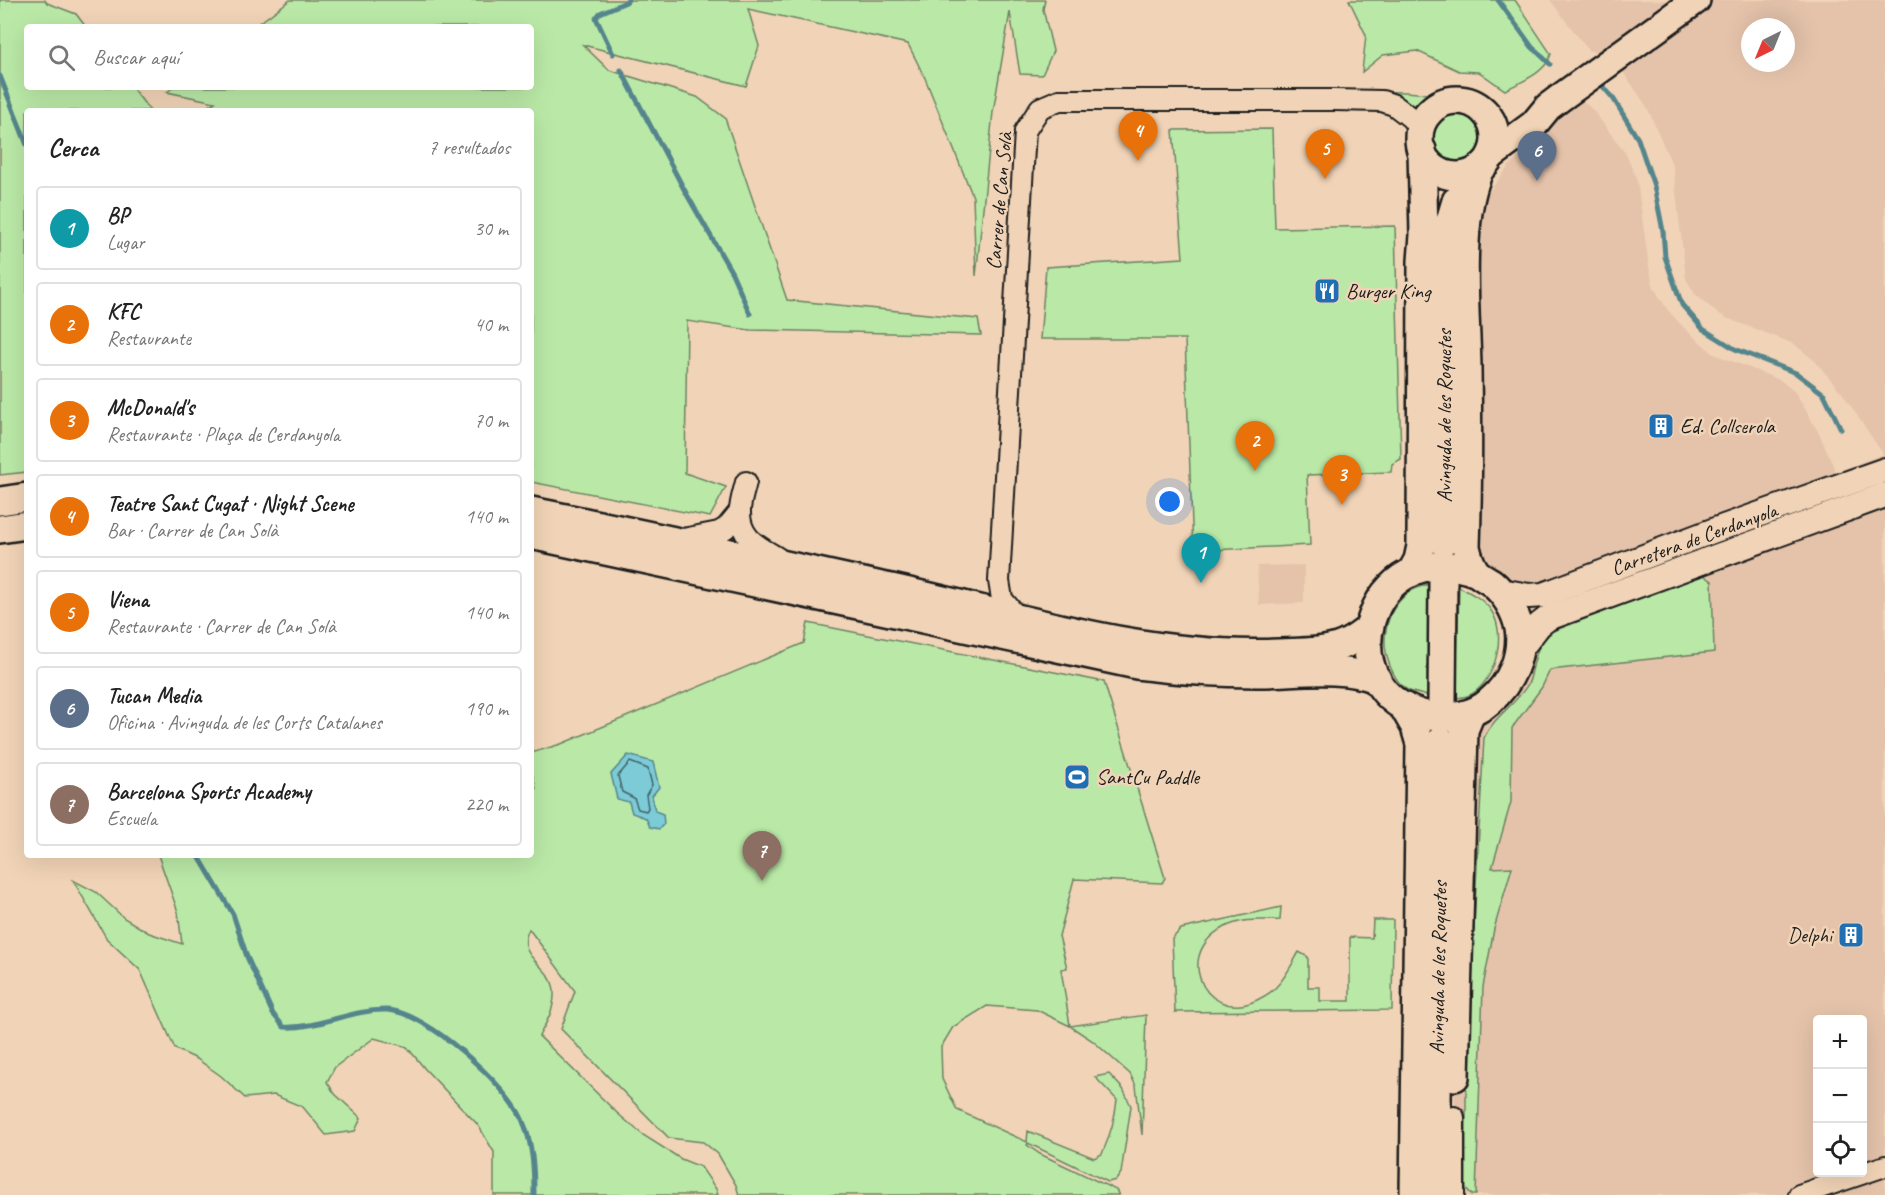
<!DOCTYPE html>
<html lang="es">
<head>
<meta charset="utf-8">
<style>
  :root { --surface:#fff; --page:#f2f2f2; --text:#222; --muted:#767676; --line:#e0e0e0; --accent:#1f6fb2 }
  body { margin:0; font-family:Caveat,sans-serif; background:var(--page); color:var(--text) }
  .controls { position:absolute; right:18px; bottom:18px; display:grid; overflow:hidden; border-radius:6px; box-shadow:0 6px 24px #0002 }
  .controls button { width:54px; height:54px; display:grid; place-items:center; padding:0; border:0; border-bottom:2px solid var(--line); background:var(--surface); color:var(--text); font:30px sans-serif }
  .compass { position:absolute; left:1741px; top:18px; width:54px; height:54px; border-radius:50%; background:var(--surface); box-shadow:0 6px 24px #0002; rotate:223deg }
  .you { position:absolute; left:1170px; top:502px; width:21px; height:21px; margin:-15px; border:4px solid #fff; border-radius:50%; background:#1a73e8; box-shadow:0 0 0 9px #1a73e833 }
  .badge { display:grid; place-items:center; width:39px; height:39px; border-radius:50%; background:var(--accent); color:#fff; font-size:20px; font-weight:700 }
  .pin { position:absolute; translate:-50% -50px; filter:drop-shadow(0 2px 3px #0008) }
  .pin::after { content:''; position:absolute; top:32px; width:21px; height:18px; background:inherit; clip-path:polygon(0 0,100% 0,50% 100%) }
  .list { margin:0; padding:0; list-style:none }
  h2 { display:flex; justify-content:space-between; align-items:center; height:78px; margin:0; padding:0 24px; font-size:26px }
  h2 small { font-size:20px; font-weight:400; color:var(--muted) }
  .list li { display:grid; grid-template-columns:39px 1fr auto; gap:18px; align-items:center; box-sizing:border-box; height:84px; margin:0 12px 12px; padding:0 12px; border:2px solid var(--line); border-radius:6px }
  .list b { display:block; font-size:22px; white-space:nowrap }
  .list p { margin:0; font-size:20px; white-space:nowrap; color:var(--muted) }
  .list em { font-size:20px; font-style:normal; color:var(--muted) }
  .icon { flex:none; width:33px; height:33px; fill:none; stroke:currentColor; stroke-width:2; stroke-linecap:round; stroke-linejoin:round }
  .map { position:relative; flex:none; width:1885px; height:1195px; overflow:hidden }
  .search { position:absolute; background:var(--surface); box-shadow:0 6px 24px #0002; left:24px; top:24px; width:510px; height:66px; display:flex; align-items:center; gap:15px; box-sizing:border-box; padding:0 21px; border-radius:6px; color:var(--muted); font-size:22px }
  .panel { position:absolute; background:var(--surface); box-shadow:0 6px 24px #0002; left:24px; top:108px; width:510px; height:750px; border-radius:6px }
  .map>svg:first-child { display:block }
  .built { fill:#e5c3ab; fill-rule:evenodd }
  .green { fill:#bae9a7; stroke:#6b8262; stroke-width:1.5 }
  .water { fill:#7bcbd6; stroke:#55858c; stroke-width:1.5 }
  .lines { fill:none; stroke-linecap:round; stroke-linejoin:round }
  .shore { stroke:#426266; stroke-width:1.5 }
  .stream { stroke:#55858c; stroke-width:5 }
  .minor-casing { stroke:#1c1c1c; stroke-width:24 }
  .tertiary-casing { stroke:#1c1c1c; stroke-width:28 }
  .secondary-casing { stroke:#1c1c1c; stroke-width:32 }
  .minor { stroke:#f1d4b7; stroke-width:20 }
  .tertiary { stroke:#f1d4b7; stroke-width:24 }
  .secondary { stroke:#f1d4b7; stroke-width:27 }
  .labels { text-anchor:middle; stroke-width:5; stroke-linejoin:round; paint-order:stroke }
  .street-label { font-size:21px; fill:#1c1c1c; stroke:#f1d4b7 }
  .poi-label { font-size:21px; fill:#1c1c1c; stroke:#f1d4b7; text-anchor:start }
</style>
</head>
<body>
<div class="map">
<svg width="1885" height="1195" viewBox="0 0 1885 1195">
  <rect width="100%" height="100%" fill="#f1d4b7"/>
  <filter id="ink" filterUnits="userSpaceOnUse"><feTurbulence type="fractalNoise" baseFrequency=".0167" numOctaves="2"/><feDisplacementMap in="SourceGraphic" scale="12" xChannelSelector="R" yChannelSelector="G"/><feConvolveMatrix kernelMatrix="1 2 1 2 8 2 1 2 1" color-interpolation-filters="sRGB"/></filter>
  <g filter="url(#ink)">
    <g class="built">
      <path d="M1550,0H1885V1195H1439L1454,1117L1464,730L1519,638L1469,561L1479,204L1510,165L1536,144L1542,132L1571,90L1593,110L1626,154L1637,180L1649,267L1654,288L1667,309L1685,329L1714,354L1780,380L1795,392L1819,433L1836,472L1883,454L1842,393L1815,361L1794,344L1726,318L1716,312L1695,294L1686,279L1673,167L1647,107L1615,60L1588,50ZM1750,27H1786V63H1750ZM1818,1020H1862V1172H1818Z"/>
      <polygon points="1304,565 1304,603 1259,605 1257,566"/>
    </g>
    <g class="green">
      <polygon points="0,0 45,0 47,3 76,14 86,27 27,27 27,87 132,87 150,111 27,111 27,472 0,475"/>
      <polygon points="290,0 1045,0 1043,9 1053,51 1042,75 1020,74 1010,12 993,112 976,276 973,197 925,78 908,44 748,9 759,46 746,86 583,45 609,70 697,97 725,118 787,300 978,319 981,335 750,330 687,321 685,473 726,487 710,517 531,482 531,111 200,111 215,102 167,92 174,87 531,87 531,27 254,27"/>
      <path d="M1349,0H1515L1551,54C1545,74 1522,81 1505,90L1479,72L1459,71L1417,51L1383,55L1362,72L1366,35Z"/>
      <polygon points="1352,91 1406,92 1428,94 1430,97 1417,110 1397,95 1352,94"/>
      <circle cx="1459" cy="137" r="27"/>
      <polygon points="1272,129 1275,228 1395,226 1401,459 1392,464 1391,472 1307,475 1310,545 1193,551 1185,339 1040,339 1046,267 1183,258 1173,130"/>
      <path d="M1702,574L1712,581L1714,652L1550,670L1542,687L1512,728L1511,802L1492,868L1512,867L1494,929L1483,987L1476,1195H1472L1466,1188V1027L1472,960L1484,738C1493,717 1516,705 1528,684C1530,680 1531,676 1532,671C1536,652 1538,644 1553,631Z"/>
      <path d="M1428,584V696C1423,694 1416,694 1410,691C1400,687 1394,676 1390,666C1379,640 1386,608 1411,591C1416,588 1423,586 1428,584Z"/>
      <path d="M1459,587C1471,593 1485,600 1492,612C1507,636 1495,682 1470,695C1466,697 1460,697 1456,698Z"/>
      <path d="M808,623L1104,682L1165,878L1162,883L1074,879L1059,936L1067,968L1061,969L1070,1026L1146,1015L1142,1135L1136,1086L1130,1074L1093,1041L1070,1026L1037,1010L987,1006L953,1027L941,1047L942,1079L957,1110L1027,1142L1028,1131L1094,1158L1102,1154C1110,1136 1115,1120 1117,1100L1095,1077L1109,1074L1123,1089L1131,1106L1121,1173L1116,1180L1108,1182L1028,1143L1027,1145L1040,1154L1116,1190L1119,1195H739L736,1185L718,1154L703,1142L669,1138L561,1029L575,991L529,929C514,959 552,964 554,991C555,1008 547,1022 539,1036L617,1113L643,1135L681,1159L701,1167L716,1189L718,1195H494V1152L478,1125L425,1069L407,1047L374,1038L335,1067L327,1082L335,1094L361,1118L355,1131L326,1135L303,1107L274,1095L245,1098L221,1076L197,1059L175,1049L140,970L107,939L73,880L96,892L124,918L149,933L182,944L178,912L158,855H531V793L536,789L531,768V753L561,744L804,643Z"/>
      <path d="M1281,907L1280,920C1267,921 1252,918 1239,922C1166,941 1202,1027 1257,1000C1263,997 1272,992 1276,987C1286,977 1292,964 1299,952L1308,957V987H1320V1001H1350V937L1372,938L1373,920H1393L1392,1010L1175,1012L1172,939L1181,929Z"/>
    </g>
    <polygon class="water" points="628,755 653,762 659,787 652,796 655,811 663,814 664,824 659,829 650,827 646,818 632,813 629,802 617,799 611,774"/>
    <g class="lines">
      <polygon class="shore" points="630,762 648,769 652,785 646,795 648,808 646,811 638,809 634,798 622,792 618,776"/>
      <g class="stream">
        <polyline points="1498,0 1532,47 1550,64"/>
        <polyline points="613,54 596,18 600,13 626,2 628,0"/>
        <polyline points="621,70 686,193 732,273 750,314"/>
        <polyline points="0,76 27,145"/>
        <polyline points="1601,84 1613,98 1638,139 1654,186 1663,231 1665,257 1682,305 1703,329 1735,349 1796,373 1824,394 1841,429"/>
        <path d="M198,855L233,914L247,957L273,1014L284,1027C318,1029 351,1009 387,1010C425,1011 507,1085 522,1119C533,1144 534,1169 534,1195"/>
      </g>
      <g class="minor-casing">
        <g id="minor">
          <path d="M746,482C744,491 740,502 740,511C739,538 758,546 778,558"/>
          <polyline points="683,539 719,532 726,528 740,511"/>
          <polyline points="1017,617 1002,599 999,581 1025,131 1040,108 1059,100 1334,100 1382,101 1394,105 1411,118 1420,131"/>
          <polyline points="1454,1195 1454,1117"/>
          <polyline points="1799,1195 1885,1166"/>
        </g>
      </g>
      <g class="tertiary-casing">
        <g id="tertiary">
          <polyline points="1501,591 1529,596 1543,595 1715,530 1885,470"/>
          <polyline points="1519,651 1539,625 1548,618 1885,495"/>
        </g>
      </g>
      <g class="secondary-casing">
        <g id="secondary">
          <circle cx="1457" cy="138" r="38"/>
          <polyline points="1492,155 1534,124 1548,107 1560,98 1696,0"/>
          <polyline points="0,501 27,497"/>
          <path d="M531,511C651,535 771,562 891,588C1019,616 1146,659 1279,653C1298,652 1319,653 1337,647C1349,644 1359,636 1368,629"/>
          <polyline points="0,529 27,525"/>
          <path d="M531,535L1137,665C1177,670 1217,673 1257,673C1298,673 1338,665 1377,679"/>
          <polyline points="1443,542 1444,253 1450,221 1456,201"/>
          <polyline points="1411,573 1418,560 1421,546 1422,261 1424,235 1422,150"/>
          <path d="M1477,573C1367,529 1321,695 1430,716C1450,720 1475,715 1490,701C1511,683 1523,656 1519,628C1515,610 1505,594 1491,582C1486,579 1480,576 1476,572C1470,564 1468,556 1466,547C1468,487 1468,427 1467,367C1466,312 1456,216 1481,167"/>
          <polyline points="1442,702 1443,581"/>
          <polyline points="1403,706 1415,727 1420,744 1414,1195"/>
          <polyline points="1455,1077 1464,730 1471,713"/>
          <polyline points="1436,1195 1441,741"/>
        </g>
      </g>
      <use href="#minor" class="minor"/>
      <use href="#tertiary" class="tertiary"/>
      <use href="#secondary" class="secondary"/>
    </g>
  </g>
  <defs>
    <g id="restaurant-square" transform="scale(1.35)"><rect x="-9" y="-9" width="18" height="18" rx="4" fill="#1f6fb2" stroke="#f1d4b7"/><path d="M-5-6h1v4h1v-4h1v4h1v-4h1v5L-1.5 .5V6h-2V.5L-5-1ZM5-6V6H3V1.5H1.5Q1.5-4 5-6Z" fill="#fff"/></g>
    <g id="building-square" transform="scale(1.35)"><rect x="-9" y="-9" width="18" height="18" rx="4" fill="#1f6fb2" stroke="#f1d4b7"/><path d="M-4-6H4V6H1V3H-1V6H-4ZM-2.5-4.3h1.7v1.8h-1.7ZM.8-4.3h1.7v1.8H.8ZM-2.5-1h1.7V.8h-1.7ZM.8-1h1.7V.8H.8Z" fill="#fff"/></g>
    <g id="stadium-square" transform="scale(1.35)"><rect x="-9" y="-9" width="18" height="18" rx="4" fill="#1f6fb2" stroke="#f1d4b7"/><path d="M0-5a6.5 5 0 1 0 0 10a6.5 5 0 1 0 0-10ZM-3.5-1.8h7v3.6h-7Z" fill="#fff"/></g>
  </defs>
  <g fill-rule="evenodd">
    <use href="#restaurant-square" x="1327" y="291"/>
    <use href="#building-square" x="1661" y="426"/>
    <use href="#stadium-square" x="1077" y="777"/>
    <use href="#building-square" x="1851" y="935"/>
  </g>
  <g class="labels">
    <g class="street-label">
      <text transform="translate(999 201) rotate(-85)" y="7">Carrer de Can Solà</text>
      <text transform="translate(1444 416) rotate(-90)" y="7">Avinguda de les Roquetes</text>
      <text transform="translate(1694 539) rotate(-20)" y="7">Carretera de Cerdanyola</text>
      <text transform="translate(1438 968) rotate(-89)" y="7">Avinguda de les Roquetes</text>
    </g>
    <g class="poi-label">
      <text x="1346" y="298">Burger King</text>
      <text x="1680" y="433">Ed. Collserola</text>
      <text x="1096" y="784">SantCu Paddle</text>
      <text x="1832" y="942" text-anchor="end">Delphi</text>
    </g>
  </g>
</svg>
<div class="controls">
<button>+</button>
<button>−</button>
<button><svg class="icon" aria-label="locate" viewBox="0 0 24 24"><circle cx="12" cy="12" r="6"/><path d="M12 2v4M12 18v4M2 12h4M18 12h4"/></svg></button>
</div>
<svg class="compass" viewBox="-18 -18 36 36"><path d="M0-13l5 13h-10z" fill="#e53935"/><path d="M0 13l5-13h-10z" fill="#767676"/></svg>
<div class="you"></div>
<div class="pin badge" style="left:1201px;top:583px;background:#0f9aa8">1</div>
<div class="pin badge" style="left:1255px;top:471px;background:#e8710a">2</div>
<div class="pin badge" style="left:1342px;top:505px;background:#e8710a">3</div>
<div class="pin badge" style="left:1138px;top:161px;background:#e8710a">4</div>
<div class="pin badge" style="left:1325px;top:179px;background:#e8710a">5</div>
<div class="pin badge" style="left:1537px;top:181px;background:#5c6f8a">6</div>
<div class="pin badge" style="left:762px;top:881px;background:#8d6e63">7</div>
<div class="search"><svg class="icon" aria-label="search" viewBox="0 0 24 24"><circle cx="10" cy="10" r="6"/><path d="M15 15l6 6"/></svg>Buscar aquí</div>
<section class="panel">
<h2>Cerca<small>7 resultados</small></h2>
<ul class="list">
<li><span class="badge" style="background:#0f9aa8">1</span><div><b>BP</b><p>Lugar</p></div><em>30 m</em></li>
<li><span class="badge" style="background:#e8710a">2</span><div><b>KFC</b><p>Restaurante</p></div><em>40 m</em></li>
<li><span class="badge" style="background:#e8710a">3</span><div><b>McDonald's</b><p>Restaurante · Plaça de Cerdanyola</p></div><em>70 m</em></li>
<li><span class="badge" style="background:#e8710a">4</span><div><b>Teatre Sant Cugat · Night Scene</b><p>Bar · Carrer de Can Solà</p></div><em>140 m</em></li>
<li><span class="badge" style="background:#e8710a">5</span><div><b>Viena</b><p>Restaurante · Carrer de Can Solà</p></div><em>140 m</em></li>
<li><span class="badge" style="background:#5c6f8a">6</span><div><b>Tucan Media</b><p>Oficina · Avinguda de les Corts Catalanes</p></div><em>190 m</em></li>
<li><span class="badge" style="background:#8d6e63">7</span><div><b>Barcelona Sports Academy</b><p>Escuela</p></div><em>220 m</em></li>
</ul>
</section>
</div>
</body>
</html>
